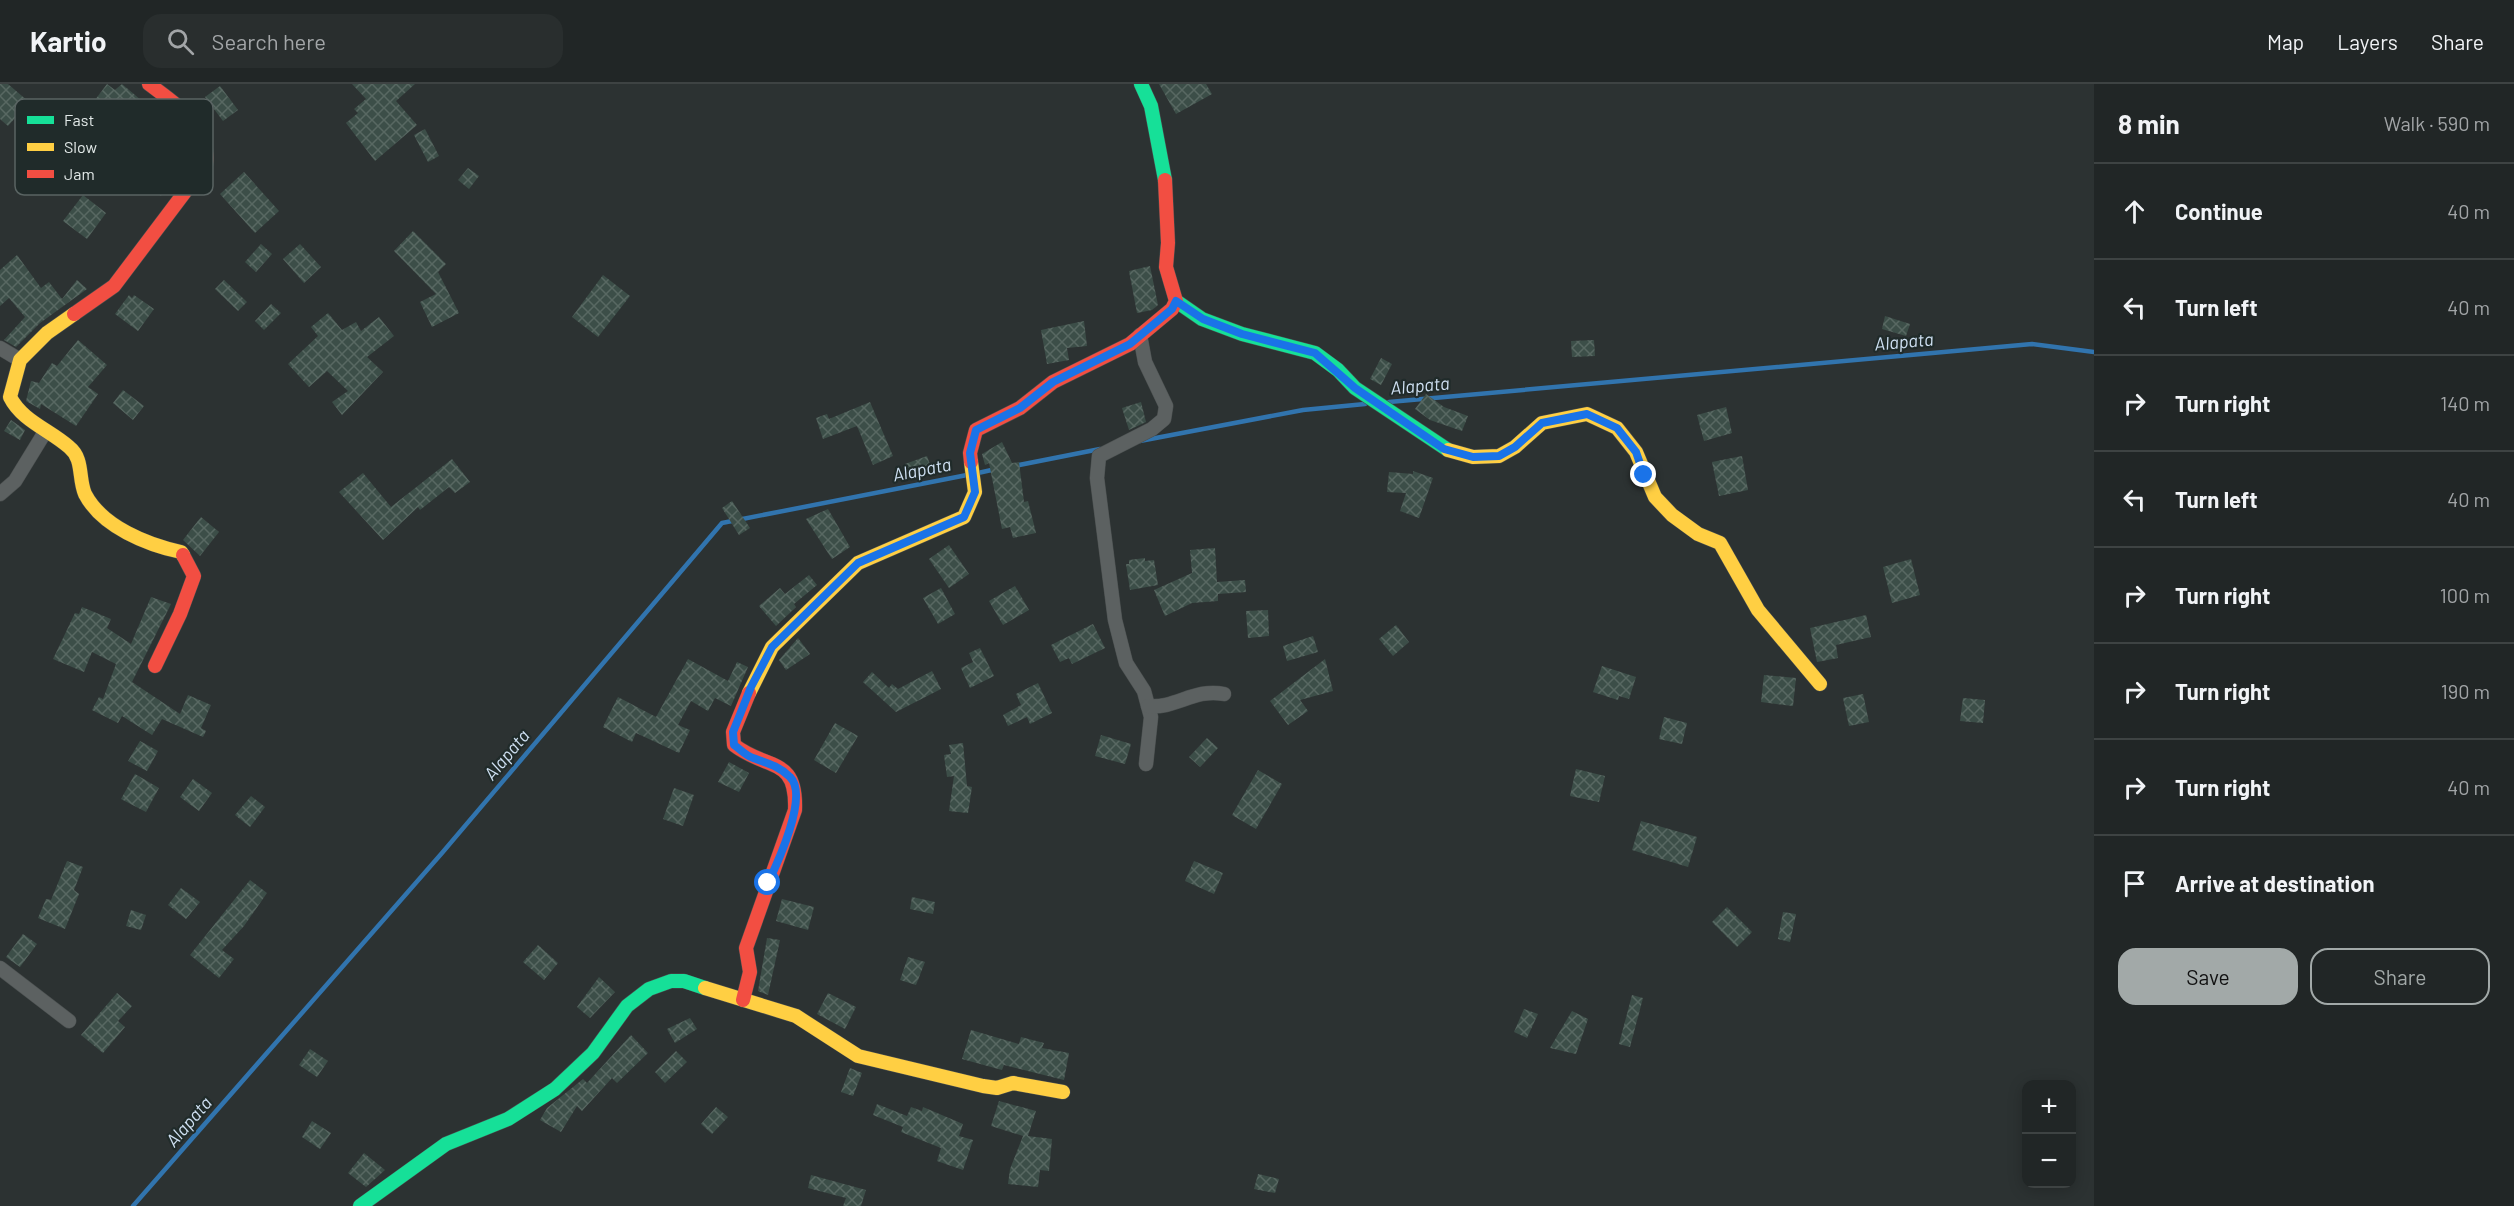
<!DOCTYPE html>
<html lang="en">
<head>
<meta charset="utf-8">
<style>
  :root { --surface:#212626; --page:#292e2e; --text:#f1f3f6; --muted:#a2a5a7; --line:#3e4343; --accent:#a2a9a8 }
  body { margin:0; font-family:Barlow,sans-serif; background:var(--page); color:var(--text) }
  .controls { position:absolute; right:18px; bottom:18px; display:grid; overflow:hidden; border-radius:12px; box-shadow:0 3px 15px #0003 }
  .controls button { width:54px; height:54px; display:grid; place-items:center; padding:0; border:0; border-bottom:2px solid var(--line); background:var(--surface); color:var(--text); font:30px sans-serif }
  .stop { position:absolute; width:18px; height:18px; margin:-14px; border:4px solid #1a73e8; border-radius:50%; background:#fff }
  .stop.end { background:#1a73e8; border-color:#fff; box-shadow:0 2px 6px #0008 }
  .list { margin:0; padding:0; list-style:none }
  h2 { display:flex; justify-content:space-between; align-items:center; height:78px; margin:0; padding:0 24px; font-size:26px }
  h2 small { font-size:20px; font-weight:400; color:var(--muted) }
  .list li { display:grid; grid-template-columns:39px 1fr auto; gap:18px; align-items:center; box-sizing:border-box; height:96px; padding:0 24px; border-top:2px solid var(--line) }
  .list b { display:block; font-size:22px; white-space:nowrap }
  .list em { font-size:20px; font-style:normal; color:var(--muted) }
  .actions { display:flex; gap:12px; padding:18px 24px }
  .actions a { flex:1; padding:14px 0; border:2px solid var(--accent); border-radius:18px; text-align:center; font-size:21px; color:var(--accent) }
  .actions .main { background:var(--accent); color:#111 }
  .icon { flex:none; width:33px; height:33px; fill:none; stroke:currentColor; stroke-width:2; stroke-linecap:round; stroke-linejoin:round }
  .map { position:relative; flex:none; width:2094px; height:1122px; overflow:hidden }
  header { display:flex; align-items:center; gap:36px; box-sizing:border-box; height:84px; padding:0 30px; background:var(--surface); border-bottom:2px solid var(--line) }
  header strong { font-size:28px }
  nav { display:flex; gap:33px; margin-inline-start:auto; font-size:21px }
  .search { width:420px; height:54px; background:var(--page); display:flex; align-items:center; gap:15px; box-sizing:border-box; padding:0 21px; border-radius:18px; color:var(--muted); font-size:22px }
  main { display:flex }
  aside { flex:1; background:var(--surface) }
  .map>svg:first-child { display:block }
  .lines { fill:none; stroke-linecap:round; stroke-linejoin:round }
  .stream { stroke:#3174ae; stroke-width:4.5 }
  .building { fill:url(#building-cross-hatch) }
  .street-casing { stroke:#4a4f4f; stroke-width:15 }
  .fast-casing { stroke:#4a4f4f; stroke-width:15 }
  .slow-casing { stroke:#4a4f4f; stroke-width:15 }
  .jam-casing { stroke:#4a4f4f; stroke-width:15 }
  .street { stroke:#5c6161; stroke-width:14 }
  .fast { stroke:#16e098; stroke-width:14 }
  .slow { stroke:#ffcf43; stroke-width:14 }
  .jam { stroke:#f24e42; stroke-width:14 }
  .route { stroke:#1a73e8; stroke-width:8 }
  .labels { text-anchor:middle; stroke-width:4.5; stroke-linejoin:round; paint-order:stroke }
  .water-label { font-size:18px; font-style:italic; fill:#cfe0f2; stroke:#202b2a }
  .key { fill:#202b2a; stroke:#5a6463; stroke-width:1.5 }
  .key-label { font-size:16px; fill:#e2e9e8 }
</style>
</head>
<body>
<header>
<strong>Kartio</strong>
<div class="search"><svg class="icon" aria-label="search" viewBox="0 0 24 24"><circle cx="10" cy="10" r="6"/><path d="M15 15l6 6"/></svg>Search here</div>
<nav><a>Map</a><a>Layers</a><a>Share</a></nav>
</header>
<main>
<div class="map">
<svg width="2094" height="1122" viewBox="0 0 2094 1122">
  <defs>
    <pattern id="building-cross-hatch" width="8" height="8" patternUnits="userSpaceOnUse" patternTransform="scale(1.5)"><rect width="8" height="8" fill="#3c4e48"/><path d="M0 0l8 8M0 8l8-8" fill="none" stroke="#586862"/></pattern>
  </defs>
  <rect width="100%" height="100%" fill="#2c3232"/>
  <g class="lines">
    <g class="stream">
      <polyline points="1389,318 2032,260 2094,268"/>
      <polyline points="1140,357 1303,326 1365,320"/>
      <polyline points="1014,382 1100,365"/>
      <polyline points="978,389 996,385"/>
      <polyline points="133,1122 442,769 722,439 967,391"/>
    </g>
  </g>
  <g class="building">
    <polygon points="0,0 8,0 29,18 8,42 0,35"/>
    <polygon points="107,0 115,6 122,0 148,22 130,46 95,16"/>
    <polygon points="352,0 415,0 396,17 417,41 375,77 346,39 358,29 354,25 366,15"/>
    <polygon points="1159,0 1206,0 1212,10 1176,30"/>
    <polygon points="220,2 238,26 223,37 205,13"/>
    <polygon points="425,45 439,72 428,78 414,51"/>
    <polygon points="157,80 175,94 161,112 143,98"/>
    <polygon points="468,84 479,92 469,105 458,96"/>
    <polygon points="244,88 279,127 255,149 220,110"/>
    <polygon points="83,111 106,129 87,155 63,137"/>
    <polygon points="413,147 446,180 438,188 459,229 432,243 420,218 436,210 394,167"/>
    <polygon points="261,160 272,170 256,188 245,178"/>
    <polygon points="300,160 321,183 304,199 283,175"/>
    <polygon points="17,171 41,204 49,198 62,215 77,196 87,205 40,239 16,263 4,256 25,233 9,214 0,222 0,186"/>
    <polygon points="1150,182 1158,221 1152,226 1137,229 1129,187"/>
    <polygon points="603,191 630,212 598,253 572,233"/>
    <polygon points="224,196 247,218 238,227 215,205"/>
    <polygon points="129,211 132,214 134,211 154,225 138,247 115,230"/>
    <polygon points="271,220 281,229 264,246 255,237"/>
    <polygon points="328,229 342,246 356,238 361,247 379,233 394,252 367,273 383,288 342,331 332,318 348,307 327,287 309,303 288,280 318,252 311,243"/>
    <polygon points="1885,232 1910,240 1906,252 1882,245"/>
    <polygon points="1084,237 1087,262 1067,264 1069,276 1047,280 1041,246"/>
    <polygon points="78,256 107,281 88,303 98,310 76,342 41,320 40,325 26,317 31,297 39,299 52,279 57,282"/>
    <polygon points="1594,256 1595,272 1572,273 1571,257"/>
    <polygon points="1381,274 1392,280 1381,301 1370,295"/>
    <polygon points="123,306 144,322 133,336 113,319"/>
    <polygon points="1426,310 1444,323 1468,332 1462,347 1430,336 1415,325"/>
    <polygon points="870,318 893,372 873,381 857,342 823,355 816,334 827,330 829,335"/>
    <polygon points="1141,318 1146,338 1129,346 1122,324"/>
    <polygon points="1726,323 1732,349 1704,357 1697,331"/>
    <polygon points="11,336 25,346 20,356 4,347"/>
    <polygon points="1002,358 1012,379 1019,378 1024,418 1028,417 1036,449 1013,454 1010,443 1002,445 989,379 985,381 982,370"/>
    <polygon points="927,372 932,386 909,392 905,380"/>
    <polygon points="1742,372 1748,406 1719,412 1712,378"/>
    <polygon points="452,375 470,398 455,409 449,403 420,426 418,423 383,456 339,408 363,389 391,423"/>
    <polygon points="1413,387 1433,394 1419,434 1400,427 1406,409 1387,408 1389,388 1413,390"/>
    <polygon points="732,417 750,444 739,451 722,424"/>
    <polygon points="828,425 850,463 832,475 806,435"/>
    <polygon points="201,433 219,448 200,472 183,456"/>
    <polygon points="949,461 969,490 949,504 929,475"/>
    <polygon points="1215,464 1217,498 1245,496 1246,508 1218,510 1218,517 1192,519 1165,532 1154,506 1192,489 1190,466"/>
    <polygon points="1145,474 1145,477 1154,476 1158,501 1130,506 1126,480 1129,480 1129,476"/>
    <polygon points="1911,475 1920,511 1892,519 1883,483"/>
    <polygon points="809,491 817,501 794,520 796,523 776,542 759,522 780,504 785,510"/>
    <polygon points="1015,502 1029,526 1003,541 989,517"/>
    <polygon points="941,504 955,530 938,540 923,514"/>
    <polygon points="151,513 171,520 132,598 180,630 188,611 211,621 201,644 206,647 203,653 162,635 152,651 122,632 118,639 92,626 99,613 103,615 116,580 92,568 84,588 53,575 75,529 79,530 82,523 111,535 107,544 131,560"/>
    <polygon points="1268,526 1269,552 1248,554 1246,527"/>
    <polygon points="1866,531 1871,553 1836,561 1838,574 1817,578 1810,544"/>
    <polygon points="1093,540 1105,564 1072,580 1069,574 1060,578 1051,561"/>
    <polygon points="1396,541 1409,558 1393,572 1379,555"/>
    <polygon points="1313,552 1318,568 1287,577 1283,562"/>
    <polygon points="798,554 810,570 786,586 779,576"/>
    <polygon points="980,564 994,592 970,604 961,584 973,578 969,569"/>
    <polygon points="688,575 728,597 737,578 748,583 731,622 715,614 708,627 691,617 678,641 690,646 679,669 636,649 632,658 603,643 618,613 656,633"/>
    <polygon points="1325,575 1333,607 1300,616 1308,627 1288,641 1270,617"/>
    <polygon points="1602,582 1636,593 1629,615 1619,612 1618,616 1593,608"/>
    <polygon points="932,587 941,605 896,628 863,598 872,588 889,604 892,600 898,605"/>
    <polygon points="1764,591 1796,594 1793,622 1761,618"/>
    <polygon points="1038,599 1052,629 1030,640 1027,633 1008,642 1003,631 1021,621 1016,610"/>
    <polygon points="1863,610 1869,638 1849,642 1843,614"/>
    <polygon points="1963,614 1985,616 1983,639 1960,637"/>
    <polygon points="1664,633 1687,639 1682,660 1659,655"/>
    <polygon points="835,639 858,652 836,689 814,676"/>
    <polygon points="1101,651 1131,660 1125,680 1095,672"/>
    <polygon points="1207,654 1218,664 1200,683 1189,673"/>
    <polygon points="140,657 158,667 147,687 128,677"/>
    <polygon points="963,659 967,702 972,703 968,729 949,727 954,692 947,693 944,671 951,670 949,661"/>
    <polygon points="729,678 749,689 739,708 718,698"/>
    <polygon points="1576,685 1605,692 1599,718 1570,712"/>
    <polygon points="1258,686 1282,700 1256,745 1232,731"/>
    <polygon points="135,690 159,704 146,728 121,715"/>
    <polygon points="193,695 212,709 199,727 180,713"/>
    <polygon points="674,704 694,711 683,742 663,735"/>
    <polygon points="251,712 265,723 250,743 235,731"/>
    <polygon points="1641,737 1697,753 1688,783 1632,766"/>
    <polygon points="67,777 83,783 74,806 79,810 65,845 38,834 46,815 51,816"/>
    <polygon points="1194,777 1223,789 1214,810 1185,797"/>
    <polygon points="250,796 267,809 244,842 222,866 234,875 219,894 190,871"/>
    <polygon points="181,804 200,818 186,835 168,821"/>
    <polygon points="912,813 935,818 933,830 910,825"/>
    <polygon points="782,815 814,823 808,846 776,837"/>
    <polygon points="1727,823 1752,848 1737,863 1712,838"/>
    <polygon points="131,826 146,831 141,846 126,842"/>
    <polygon points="1783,828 1796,830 1790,858 1778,855"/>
    <polygon points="23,850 37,860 20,883 6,873"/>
    <polygon points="767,854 780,856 768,911 758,907"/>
    <polygon points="538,861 558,879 544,896 523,878"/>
    <polygon points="908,873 925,878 916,901 900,896"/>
    <polygon points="599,893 615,908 590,934 577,923"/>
    <polygon points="117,909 132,922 118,937 125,943 103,969 81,951"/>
    <polygon points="828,909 856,923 845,945 817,930"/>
    <polygon points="1632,911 1643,914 1630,963 1619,960"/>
    <polygon points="1524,925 1538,930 1527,954 1514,948"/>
    <polygon points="1572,927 1588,935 1576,970 1550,964"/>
    <polygon points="690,934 697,945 675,959 667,945"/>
    <polygon points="971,946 1019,960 1021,953 1044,959 1042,964 1069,969 1064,996 1004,981 1002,986 962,975"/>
    <polygon points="631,951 648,969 617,999 612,994 582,1027 577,1022 561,1048 540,1036 547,1024 583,995 587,999"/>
    <polygon points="310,965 328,977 317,993 299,981"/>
    <polygon points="676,967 687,978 665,999 655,988"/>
    <polygon points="850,984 862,989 853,1012 841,1008"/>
    <polygon points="999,1017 1036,1027 1028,1052 1052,1055 1049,1087 1040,1086 1038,1103 1008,1100 1010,1085 1023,1052 991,1042"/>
    <polygon points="877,1020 907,1032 911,1023 922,1027 923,1023 963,1040 959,1052 973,1056 963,1086 937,1077 941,1064 901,1048 903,1043 873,1031"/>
    <polygon points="716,1023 728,1033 712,1050 701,1040"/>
    <polygon points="312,1037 331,1049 320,1065 302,1053"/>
    <polygon points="364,1069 385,1086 366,1103 348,1089"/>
    <polygon points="1258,1090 1279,1095 1275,1109 1254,1105"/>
    <polygon points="811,1091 866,1106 861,1122 843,1122 846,1114 808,1104"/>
  </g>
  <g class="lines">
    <g class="street-casing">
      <g id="street">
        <polyline points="1140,251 1145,278 1166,322 1164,335 1152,345 1099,372 1097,394 1115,536 1126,579 1144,607 1151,633 1146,680"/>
        <polyline points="0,264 20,276"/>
        <polyline points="0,410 15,397 45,348"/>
        <path d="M1148,622C1176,625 1194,604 1224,610"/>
        <polyline points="0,884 69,937"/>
      </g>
    </g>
    <g class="fast-casing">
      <g id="fast">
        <polyline points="1141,0 1151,22 1165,96"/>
        <polyline points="1176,217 1202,235 1242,250 1315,269 1338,286 1355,304 1448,366"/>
        <polyline points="360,1122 446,1060 508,1035 555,1005 593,969 627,922 649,905 671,897 684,897 705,904"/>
      </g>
    </g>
    <g class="slow-casing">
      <g id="slow">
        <path d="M74,230L47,249L20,276L10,313C22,337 50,346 69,363C84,375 78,394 85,410C102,443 148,461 181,468L183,471"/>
        <polyline points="1448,366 1473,373 1499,372 1515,363 1542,339 1587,330 1617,344 1636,368 1655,413 1672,431 1698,450 1720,459 1758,526 1820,600"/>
        <polyline points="749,609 772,563 858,479 964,433 975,408 971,378"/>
        <polyline points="705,904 796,932 858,972 983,1002 997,1004 1013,999 1063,1008"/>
      </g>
    </g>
    <g class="jam-casing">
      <g id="jam">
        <path d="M74,230L114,202L206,80C210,41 177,21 149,0"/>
        <polyline points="971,378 970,369 976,346 1020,324 1053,298 1130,260 1172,225 1176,217 1166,183 1168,159 1165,96"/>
        <polyline points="155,582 180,530 194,492 183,471"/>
        <path d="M743,916L750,888L746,864L795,726C797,672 768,687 734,661L733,648L749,609"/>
      </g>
    </g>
    <use href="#street" class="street"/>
    <use href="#fast" class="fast"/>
    <use href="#slow" class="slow"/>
    <use href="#jam" class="jam"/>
  </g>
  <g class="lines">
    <path class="route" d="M768,799C778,778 809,711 790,693C779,682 767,679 753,674C746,672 740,665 734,661L733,648L751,603L772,563L858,479L964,433L975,408L970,369L976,346L1020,324L1053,298L1130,260L1172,225L1176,217L1203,235L1242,250L1315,269L1355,304L1444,365L1473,373L1499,372L1515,363L1542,339L1587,330L1617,344L1636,368L1644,391"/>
  </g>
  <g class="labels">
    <g class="water-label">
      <text transform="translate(1904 258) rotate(-5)" y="6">Alapata</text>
      <text transform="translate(1420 302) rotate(-5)" y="6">Alapata</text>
      <text transform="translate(922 386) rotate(-11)" y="6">Alapata</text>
      <text transform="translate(507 671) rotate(-50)" y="6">Alapata</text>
      <text transform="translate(189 1038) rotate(-49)" y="6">Alapata</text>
    </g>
  </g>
  <rect x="15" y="15" width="198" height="96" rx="9" class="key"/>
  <rect x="27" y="32" width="27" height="8" fill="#16e098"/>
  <rect x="27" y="59" width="27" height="8" fill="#ffcf43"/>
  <rect x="27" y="86" width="27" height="8" fill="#f24e42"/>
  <g class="key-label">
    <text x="64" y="42">Fast</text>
    <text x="64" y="69">Slow</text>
    <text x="64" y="96">Jam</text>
  </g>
</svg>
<div class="controls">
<button>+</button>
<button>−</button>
</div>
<div class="stop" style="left:768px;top:799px"></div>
<div class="stop end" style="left:1644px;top:391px"></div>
</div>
<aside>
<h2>8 min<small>Walk · 590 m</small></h2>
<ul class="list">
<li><svg class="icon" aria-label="ahead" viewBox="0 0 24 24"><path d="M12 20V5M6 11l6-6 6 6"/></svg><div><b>Continue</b></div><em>40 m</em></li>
<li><svg class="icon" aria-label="left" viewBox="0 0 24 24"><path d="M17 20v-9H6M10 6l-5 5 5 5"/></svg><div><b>Turn left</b></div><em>40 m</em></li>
<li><svg class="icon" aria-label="right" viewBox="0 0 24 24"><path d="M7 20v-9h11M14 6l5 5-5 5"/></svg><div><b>Turn right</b></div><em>140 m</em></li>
<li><svg class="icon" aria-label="left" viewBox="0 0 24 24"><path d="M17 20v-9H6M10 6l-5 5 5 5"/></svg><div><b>Turn left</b></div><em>40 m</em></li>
<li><svg class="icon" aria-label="right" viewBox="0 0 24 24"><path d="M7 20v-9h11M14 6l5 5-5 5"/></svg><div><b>Turn right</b></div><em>100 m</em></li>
<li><svg class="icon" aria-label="right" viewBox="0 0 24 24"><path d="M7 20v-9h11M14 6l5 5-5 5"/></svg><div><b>Turn right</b></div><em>190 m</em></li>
<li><svg class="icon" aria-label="right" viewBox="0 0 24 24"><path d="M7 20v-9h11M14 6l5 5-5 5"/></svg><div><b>Turn right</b></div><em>40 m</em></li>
<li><svg class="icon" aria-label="arrive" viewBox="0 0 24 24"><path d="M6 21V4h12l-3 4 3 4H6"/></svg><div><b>Arrive at destination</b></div></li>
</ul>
<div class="actions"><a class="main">Save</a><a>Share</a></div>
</aside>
</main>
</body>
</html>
